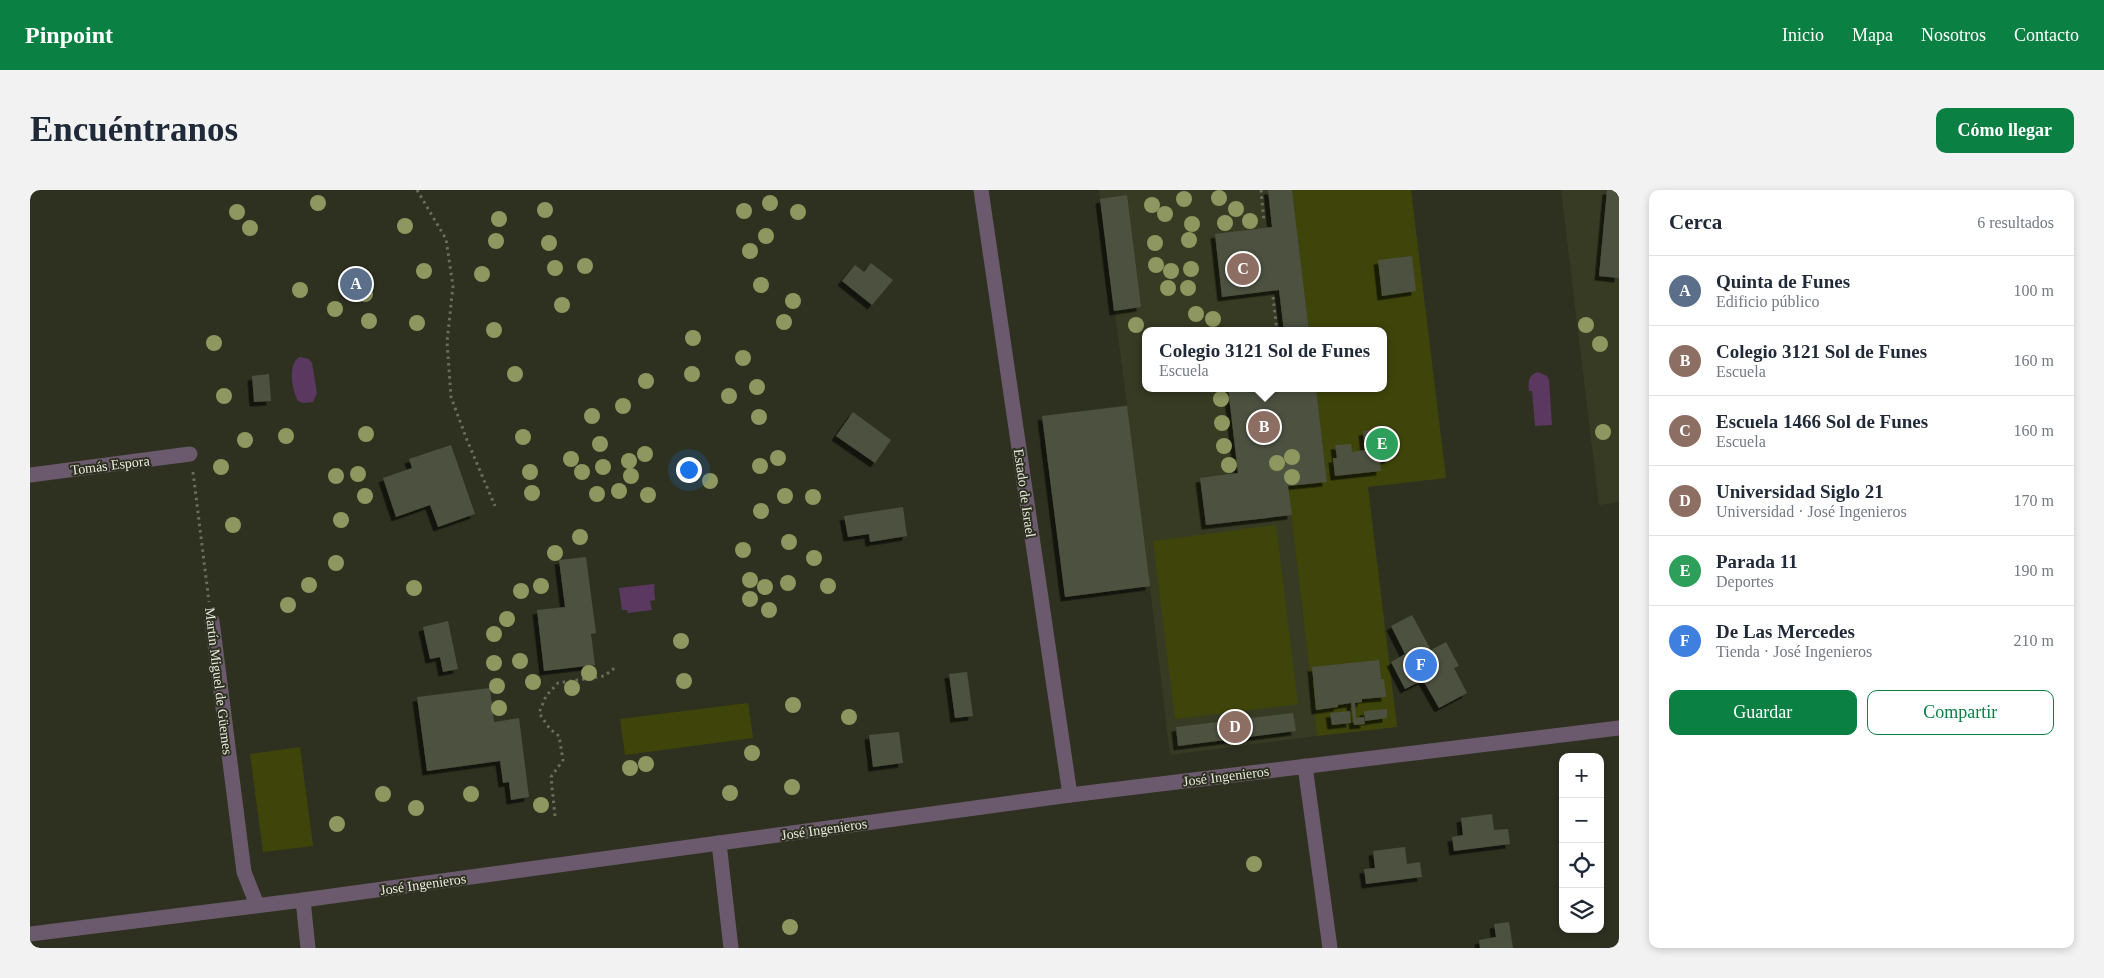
<!DOCTYPE html>
<html lang="es">
<head>
<meta charset="utf-8">
<style>
  :root { --surface:#fff; --page:#f2f2f3; --text:#1f2937; --muted:#747a83; --line:#e0e1e3; --accent:#0b8043 }
  body { margin:0; font-family:"Times New Roman",serif; background:var(--page); color:var(--text) }
  .controls { position:absolute; right:15px; bottom:15px; display:grid; overflow:hidden; border-radius:10px; box-shadow:0 2px 8px #0003 }
  .controls button { width:45px; height:45px; display:grid; place-items:center; padding:0; border:0; border-bottom:1px solid var(--line); background:var(--surface); color:var(--text); font:25px sans-serif }
  .you { position:absolute; left:658px; top:279px; width:18px; height:18px; margin:-12px; border:4px solid #fff; border-radius:50%; background:#1a73e8; box-shadow:0 0 0 8px #1a73e833 }
  .badge { display:grid; place-items:center; width:32px; height:32px; border-radius:50%; background:var(--accent); color:#fff; font-size:16px; font-weight:700 }
  .pin { position:absolute; translate:-50% -50%; border:2px solid #fff; box-shadow:0 1px 5px #0006 }
  .popup { position:absolute; left:1112px; top:137px; width:245px; height:65px; box-sizing:border-box; display:grid; place-content:center; border-radius:10px; background:var(--surface); filter:drop-shadow(0 1px 4px #0005); font-size:16px; white-space:nowrap; color:var(--muted) }
  .popup b { font-size:19px; color:var(--text) }
  .popup::after { content:''; position:absolute; left:50%; top:100%; margin-left:-10px; border:10px solid transparent; border-top-color:var(--surface) }
  .list { margin:0; padding:0; list-style:none }
  h2 { display:flex; justify-content:space-between; align-items:center; height:65px; margin:0; padding:0 20px; font-size:21px }
  h2 small { font-size:16px; font-weight:400; color:var(--muted) }
  .list li { display:grid; grid-template-columns:32px 1fr auto; gap:15px; align-items:center; box-sizing:border-box; height:70px; padding:0 20px; border-top:1px solid var(--line) }
  .list b { display:block; font-size:19px; white-space:nowrap }
  .list p { margin:0; font-size:16px; white-space:nowrap; color:var(--muted) }
  .list em { font-size:16px; font-style:normal; color:var(--muted) }
  .actions { display:flex; gap:10px; padding:15px 20px }
  .actions a { flex:1; padding:11px 0; border:1px solid var(--accent); border-radius:10px; text-align:center; font-size:18px; color:var(--accent) }
  .actions .main { background:var(--accent); color:#fff }
  .icon { flex:none; width:28px; height:28px; fill:none; stroke:currentColor; stroke-width:2; stroke-linecap:round; stroke-linejoin:round }
  .map { position:relative; flex:none; width:1589px; height:758px; overflow:hidden; border-radius:10px }
  header { display:flex; align-items:center; gap:30px; box-sizing:border-box; height:70px; padding:0 25px; background:var(--accent); color:#fff }
  header strong { font-size:24px }
  nav { display:flex; gap:28px; margin-inline-start:auto; font-size:18px }
  .intro { display:flex; align-items:center; justify-content:space-between; box-sizing:border-box; height:120px; padding:0 30px }
  h1 { margin:0; font-size:35px }
  .button { padding:12px 22px; border-radius:10px; background:var(--accent); color:#fff; font-size:18px; font-weight:700 }
  main { display:flex; gap:30px; padding:0 30px }
  aside { flex:1; background:var(--surface); border-radius:10px; box-shadow:0 2px 8px #0003 }
  .map>svg:first-child { display:block }
  .built { fill:#373b23 }
  .grass { fill:#3f450a }
  .water { fill:#5b3860 }
  .building { fill:#4e513f; filter:url(#shadow) }
  .lines { fill:none; stroke-linecap:round; stroke-linejoin:round }
  .path { stroke:#6b6e5f; stroke-width:3; stroke-dasharray:2.5 4; stroke-linecap:butt }
  .minor { stroke:#6b5a6d; stroke-width:15 }
  .tree { fill:#8e9760 }
  .labels { text-anchor:middle; stroke-width:4; stroke-linejoin:round; paint-order:stroke }
  .street-label { font-size:14px; fill:#e6e8de; stroke:#2e3120 }
</style>
</head>
<body>
<header>
<strong>Pinpoint</strong>
<nav><a>Inicio</a><a>Mapa</a><a>Nosotros</a><a>Contacto</a></nav>
</header>
<div class="intro"><h1>Encuéntranos</h1><a class="button">Cómo llegar</a></div>
<main>
<div class="map">
<svg width="1589" height="758" viewBox="0 0 1589 758">
  <defs>
    <filter id="shadow"><feDropShadow dx="-4.5" dy="4.5" stdDeviation="0" flood-color="#0009"/></filter>
  </defs>
  <rect width="100%" height="100%" fill="#2e3120"/>
  <g class="built">
    <polygon points="1069,0 1262,0 1279,141 1115,141 1115,198 1286,198 1297,292 1258,296 1287,546 1140,565 1120,397 1035,407 1012,226 1097,215"/>
    <polygon points="1531,0 1589,0 1589,312 1569,315"/>
  </g>
  <g class="grass">
    <polygon points="1262,0 1381,0 1416,288 1338,297 1367,537 1287,546 1258,296 1297,291 1286,198 1353,198 1353,141 1279,141"/>
    <polygon points="1246,335 1268,514 1145,529 1123,351"/>
    <polygon points="718,513 723,548 595,565 590,529"/>
    <polygon points="270,557 283,656 233,662 220,564"/>
  </g>
  <g class="water">
    <path d="M270,167L279,169L282,173L287,203L283,212L273,213L268,211C262,201 257,173 270,167Z"/>
    <path d="M1508,182L1517,186L1519,190L1522,235L1505,236L1502,201H1499C1498,192 1498,185 1508,182Z"/>
    <polygon points="624,394 625,410 620,411 622,420 598,423 597,420 592,420 589,398"/>
  </g>
  <g class="building">
    <polygon points="1238,0 1262,0 1279,141 1254,141 1249,100 1192,107 1185,44 1242,37"/>
    <polygon points="1577,0 1589,0 1589,88 1569,86"/>
    <polygon points="1097,5 1111,117 1084,121 1070,9"/>
    <polygon points="1382,66 1386,101 1352,106 1348,70"/>
    <polygon points="841,73 863,90 842,115 812,91 825,75 834,82"/>
    <polygon points="239,184 241,211 224,212 222,186"/>
    <polygon points="1198,198 1286,198 1297,292 1258,296 1262,325 1176,335 1170,288 1208,283"/>
    <polygon points="1097,216 1120,396 1035,407 1012,226"/>
    <polygon points="823,222 861,250 845,273 806,246"/>
    <polygon points="1357,238 1360,269 1350,270 1351,281 1305,286 1303,268 1307,268 1305,255 1321,254 1322,262 1335,260 1333,241"/>
    <polygon points="421,255 445,324 408,337 400,315 366,327 353,288 382,278 379,269"/>
    <polygon points="873,317 877,346 840,352 839,344 818,347 814,326"/>
    <polygon points="556,367 566,443 561,444 565,475 514,481 507,420 535,417 529,370"/>
    <polygon points="1382,425 1401,460 1416,452 1429,476 1424,478 1437,503 1409,518 1393,490 1375,499 1361,472 1375,464 1361,436"/>
    <polygon points="418,431 428,479 413,482 410,467 400,469 393,437"/>
    <polygon points="1349,470 1351,489 1354,489 1356,507 1332,509 1332,512 1325,513 1326,528 1334,527 1335,534 1324,535 1321,513 1308,515 1308,517 1286,520 1282,477"/>
    <polygon points="937,482 943,526 925,528 919,484"/>
    <polygon points="460,498 464,532 489,528 499,607 481,610 479,592 473,593 470,571 397,581 387,507"/>
    <polygon points="1357,519 1357,528 1335,531 1334,521"/>
    <polygon points="1320,521 1321,533 1302,535 1300,523"/>
    <polygon points="1263,523 1266,541 1148,556 1146,537"/>
    <polygon points="869,542 873,573 843,577 839,545"/>
    <polygon points="1462,624 1464,640 1478,639 1480,654 1424,661 1422,647 1433,645 1431,628"/>
    <polygon points="1375,657 1377,674 1390,672 1392,687 1336,694 1334,679 1345,678 1343,661"/>
    <polygon points="1479,732 1483,758 1450,758 1449,750 1466,747 1464,734"/>
  </g>
  <g class="lines">
    <g class="path">
      <polyline points="387,0 416,49 423,96 417,152 421,207 437,250 465,316"/>
      <polyline points="1231,0 1234,32"/>
      <polyline points="1243,107 1247,141"/>
      <polyline points="163,282 179,412"/>
      <polyline points="525,626 521,587 533,570 529,546 520,539 509,523 516,506 528,493 574,486 586,477"/>
    </g>
    <g class="minor">
      <polyline points="951,0 1040,605"/>
      <polyline points="0,285 160,264"/>
      <polyline points="182,431 214,682 227,715"/>
      <polyline points="1275,576 1300,758"/>
      <polyline points="689,653 701,758"/>
      <polyline points="273,710 278,758"/>
      <polyline points="0,744 273,710 1040,605 1589,538"/>
    </g>
  </g>
  <g class="tree">
    <circle cx="1189" cy="8" r="8"/>
    <circle cx="1154" cy="9" r="8"/>
    <circle cx="288" cy="13" r="8"/>
    <circle cx="740" cy="13" r="8"/>
    <circle cx="1122" cy="15" r="8"/>
    <circle cx="1206" cy="19" r="8"/>
    <circle cx="515" cy="20" r="8"/>
    <circle cx="714" cy="21" r="8"/>
    <circle cx="207" cy="22" r="8"/>
    <circle cx="768" cy="22" r="8"/>
    <circle cx="1135" cy="24" r="8"/>
    <circle cx="469" cy="29" r="8"/>
    <circle cx="1220" cy="31" r="8"/>
    <circle cx="1195" cy="33" r="8"/>
    <circle cx="1162" cy="34" r="8"/>
    <circle cx="375" cy="36" r="8"/>
    <circle cx="220" cy="38" r="8"/>
    <circle cx="736" cy="46" r="8"/>
    <circle cx="1159" cy="50" r="8"/>
    <circle cx="466" cy="51" r="8"/>
    <circle cx="519" cy="53" r="8"/>
    <circle cx="1125" cy="53" r="8"/>
    <circle cx="720" cy="61" r="8"/>
    <circle cx="1126" cy="75" r="8"/>
    <circle cx="555" cy="76" r="8"/>
    <circle cx="525" cy="78" r="8"/>
    <circle cx="1161" cy="79" r="8"/>
    <circle cx="394" cy="81" r="8"/>
    <circle cx="1141" cy="81" r="8"/>
    <circle cx="452" cy="84" r="8"/>
    <circle cx="731" cy="95" r="8"/>
    <circle cx="1138" cy="98" r="8"/>
    <circle cx="1158" cy="98" r="8"/>
    <circle cx="270" cy="100" r="8"/>
    <circle cx="335" cy="104" r="8"/>
    <circle cx="763" cy="111" r="8"/>
    <circle cx="532" cy="115" r="8"/>
    <circle cx="305" cy="119" r="8"/>
    <circle cx="1166" cy="124" r="8"/>
    <circle cx="1183" cy="129" r="8"/>
    <circle cx="339" cy="131" r="8"/>
    <circle cx="754" cy="132" r="8"/>
    <circle cx="387" cy="133" r="8"/>
    <circle cx="1106" cy="135" r="8"/>
    <circle cx="1556" cy="135" r="8"/>
    <circle cx="464" cy="140" r="8"/>
    <circle cx="663" cy="148" r="8"/>
    <circle cx="184" cy="153" r="8"/>
    <circle cx="1570" cy="154" r="8"/>
    <circle cx="713" cy="168" r="8"/>
    <circle cx="485" cy="184" r="8"/>
    <circle cx="662" cy="184" r="8"/>
    <circle cx="616" cy="191" r="8"/>
    <circle cx="727" cy="197" r="8"/>
    <circle cx="194" cy="206" r="8"/>
    <circle cx="699" cy="206" r="8"/>
    <circle cx="1191" cy="209" r="8"/>
    <circle cx="593" cy="216" r="8"/>
    <circle cx="562" cy="226" r="8"/>
    <circle cx="729" cy="227" r="8"/>
    <circle cx="1192" cy="233" r="8"/>
    <circle cx="1573" cy="242" r="8"/>
    <circle cx="336" cy="244" r="8"/>
    <circle cx="256" cy="246" r="8"/>
    <circle cx="493" cy="247" r="8"/>
    <circle cx="215" cy="250" r="8"/>
    <circle cx="570" cy="254" r="8"/>
    <circle cx="1194" cy="256" r="8"/>
    <circle cx="615" cy="264" r="8"/>
    <circle cx="1262" cy="267" r="8"/>
    <circle cx="748" cy="268" r="8"/>
    <circle cx="541" cy="269" r="8"/>
    <circle cx="599" cy="271" r="8"/>
    <circle cx="1247" cy="273" r="8"/>
    <circle cx="1199" cy="275" r="8"/>
    <circle cx="730" cy="276" r="8"/>
    <circle cx="191" cy="277" r="8"/>
    <circle cx="573" cy="277" r="8"/>
    <circle cx="500" cy="282" r="8"/>
    <circle cx="552" cy="282" r="8"/>
    <circle cx="328" cy="284" r="8"/>
    <circle cx="306" cy="286" r="8"/>
    <circle cx="601" cy="286" r="8"/>
    <circle cx="1262" cy="287" r="8"/>
    <circle cx="680" cy="291" r="8"/>
    <circle cx="589" cy="301" r="8"/>
    <circle cx="502" cy="303" r="8"/>
    <circle cx="567" cy="304" r="8"/>
    <circle cx="618" cy="305" r="8"/>
    <circle cx="335" cy="306" r="8"/>
    <circle cx="755" cy="306" r="8"/>
    <circle cx="783" cy="307" r="8"/>
    <circle cx="731" cy="321" r="8"/>
    <circle cx="311" cy="330" r="8"/>
    <circle cx="203" cy="335" r="8"/>
    <circle cx="550" cy="347" r="8"/>
    <circle cx="759" cy="352" r="8"/>
    <circle cx="713" cy="360" r="8"/>
    <circle cx="525" cy="363" r="8"/>
    <circle cx="784" cy="368" r="8"/>
    <circle cx="306" cy="373" r="8"/>
    <circle cx="720" cy="390" r="8"/>
    <circle cx="758" cy="393" r="8"/>
    <circle cx="279" cy="395" r="8"/>
    <circle cx="511" cy="396" r="8"/>
    <circle cx="798" cy="396" r="8"/>
    <circle cx="735" cy="397" r="8"/>
    <circle cx="384" cy="398" r="8"/>
    <circle cx="491" cy="401" r="8"/>
    <circle cx="720" cy="409" r="8"/>
    <circle cx="258" cy="415" r="8"/>
    <circle cx="739" cy="420" r="8"/>
    <circle cx="477" cy="429" r="8"/>
    <circle cx="464" cy="444" r="8"/>
    <circle cx="651" cy="451" r="8"/>
    <circle cx="490" cy="471" r="8"/>
    <circle cx="464" cy="473" r="8"/>
    <circle cx="559" cy="483" r="8"/>
    <circle cx="654" cy="491" r="8"/>
    <circle cx="503" cy="492" r="8"/>
    <circle cx="467" cy="496" r="8"/>
    <circle cx="542" cy="498" r="8"/>
    <circle cx="763" cy="515" r="8"/>
    <circle cx="469" cy="518" r="8"/>
    <circle cx="819" cy="527" r="8"/>
    <circle cx="722" cy="563" r="8"/>
    <circle cx="616" cy="574" r="8"/>
    <circle cx="600" cy="578" r="8"/>
    <circle cx="762" cy="597" r="8"/>
    <circle cx="700" cy="603" r="8"/>
    <circle cx="353" cy="604" r="8"/>
    <circle cx="441" cy="604" r="8"/>
    <circle cx="511" cy="615" r="8"/>
    <circle cx="386" cy="618" r="8"/>
    <circle cx="307" cy="634" r="8"/>
    <circle cx="1224" cy="674" r="8"/>
    <circle cx="760" cy="737" r="8"/>
  </g>
  <g class="labels">
    <g class="street-label">
      <text transform="translate(80 275) rotate(-7)" y="5">Tomás Espora</text>
      <text transform="translate(995 303) rotate(82)" y="5">Estado de Israel</text>
      <text transform="translate(189 491) rotate(83)" y="5">Martín Miguel de Güemes</text>
      <text transform="translate(1196 586) rotate(-7)" y="5">José Ingenieros</text>
      <text transform="translate(794 639) rotate(-8)" y="5">José Ingenieros</text>
      <text transform="translate(393 694) rotate(-8)" y="5">José Ingenieros</text>
    </g>
  </g>
</svg>
<div class="controls">
<button>+</button>
<button>−</button>
<button><svg class="icon" aria-label="locate" viewBox="0 0 24 24"><circle cx="12" cy="12" r="6"/><path d="M12 2v4M12 18v4M2 12h4M18 12h4"/></svg></button>
<button><svg class="icon" aria-label="layers" viewBox="0 0 24 24"><path d="M12 4l9 5-9 5-9-5zM3 14l9 5 9-5"/></svg></button>
</div>
<div class="you"></div>
<div class="pin badge" style="left:326px;top:94px;background:#5c6f8a">A</div>
<div class="pin badge" style="left:1234px;top:237px;background:#8d6e63">B</div>
<div class="popup"><b>Colegio 3121 Sol de Funes</b>Escuela</div>
<div class="pin badge" style="left:1213px;top:79px;background:#8d6e63">C</div>
<div class="pin badge" style="left:1205px;top:537px;background:#8d6e63">D</div>
<div class="pin badge" style="left:1352px;top:254px;background:#2e9e5b">E</div>
<div class="pin badge" style="left:1391px;top:475px;background:#3f7fe0">F</div>
</div>
<aside>
<h2>Cerca<small>6 resultados</small></h2>
<ul class="list">
<li><span class="badge" style="background:#5c6f8a">A</span><div><b>Quinta de Funes</b><p>Edificio público</p></div><em>100 m</em></li>
<li><span class="badge" style="background:#8d6e63">B</span><div><b>Colegio 3121 Sol de Funes</b><p>Escuela</p></div><em>160 m</em></li>
<li><span class="badge" style="background:#8d6e63">C</span><div><b>Escuela 1466 Sol de Funes</b><p>Escuela</p></div><em>160 m</em></li>
<li><span class="badge" style="background:#8d6e63">D</span><div><b>Universidad Siglo 21</b><p>Universidad · José Ingenieros</p></div><em>170 m</em></li>
<li><span class="badge" style="background:#2e9e5b">E</span><div><b>Parada 11</b><p>Deportes</p></div><em>190 m</em></li>
<li><span class="badge" style="background:#3f7fe0">F</span><div><b>De Las Mercedes</b><p>Tienda · José Ingenieros</p></div><em>210 m</em></li>
</ul>
<div class="actions"><a class="main">Guardar</a><a>Compartir</a></div>
</aside>
</main>
</body>
</html>
